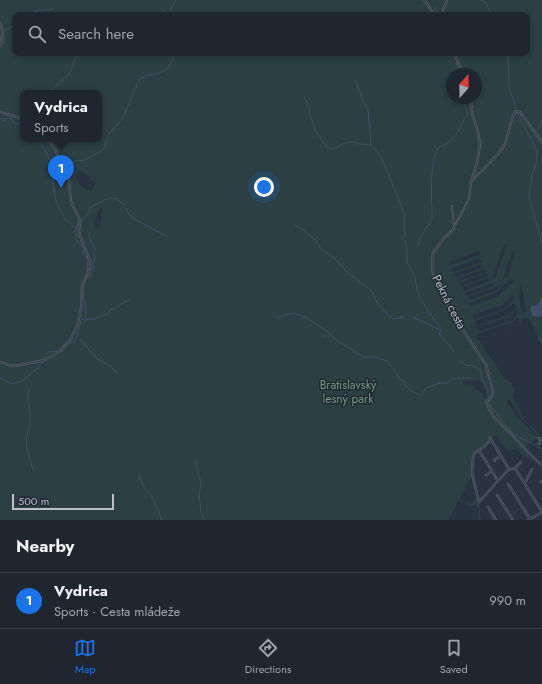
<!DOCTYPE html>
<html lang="en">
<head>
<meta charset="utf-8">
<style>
  :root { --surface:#1f2630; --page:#272e38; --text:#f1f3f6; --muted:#a1a5ab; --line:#3c434c; --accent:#1a73e8 }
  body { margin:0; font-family:Jost,sans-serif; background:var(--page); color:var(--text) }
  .compass { position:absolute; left:446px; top:68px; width:36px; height:36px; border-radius:50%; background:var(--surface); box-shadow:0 2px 6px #0003; rotate:20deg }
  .scale { position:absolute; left:12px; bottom:10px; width:102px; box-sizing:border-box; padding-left:4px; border:2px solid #babfca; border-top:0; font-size:11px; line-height:14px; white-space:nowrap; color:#babfca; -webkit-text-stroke:3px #222935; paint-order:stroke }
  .you { position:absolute; left:264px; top:187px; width:14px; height:14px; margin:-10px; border:3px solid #fff; border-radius:50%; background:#1a73e8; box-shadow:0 0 0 6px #1a73e833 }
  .badge { display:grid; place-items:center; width:26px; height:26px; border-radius:50%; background:var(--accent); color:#fff; font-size:13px; font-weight:700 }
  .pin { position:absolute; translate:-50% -33px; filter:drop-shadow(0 1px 2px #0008) }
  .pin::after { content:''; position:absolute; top:21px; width:14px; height:12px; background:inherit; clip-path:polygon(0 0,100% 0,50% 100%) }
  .popup { position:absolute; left:20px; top:90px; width:82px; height:52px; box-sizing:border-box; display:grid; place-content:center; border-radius:8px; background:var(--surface); filter:drop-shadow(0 1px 3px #0005); font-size:13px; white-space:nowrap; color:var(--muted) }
  .popup b { font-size:15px; color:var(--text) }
  .popup::after { content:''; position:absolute; left:50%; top:100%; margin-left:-8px; border:8px solid transparent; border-top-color:var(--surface) }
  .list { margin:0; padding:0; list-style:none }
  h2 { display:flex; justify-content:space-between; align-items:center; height:52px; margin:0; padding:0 16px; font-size:17px }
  h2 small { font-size:13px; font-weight:400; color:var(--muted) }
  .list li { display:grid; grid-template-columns:26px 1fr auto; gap:12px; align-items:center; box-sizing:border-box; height:56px; padding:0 16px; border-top:1px solid var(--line) }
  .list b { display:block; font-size:15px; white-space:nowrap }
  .list p { margin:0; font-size:13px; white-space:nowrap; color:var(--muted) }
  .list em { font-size:13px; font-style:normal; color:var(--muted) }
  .icon { flex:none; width:22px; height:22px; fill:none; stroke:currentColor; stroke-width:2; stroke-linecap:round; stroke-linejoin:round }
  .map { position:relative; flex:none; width:542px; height:520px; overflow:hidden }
  .search { position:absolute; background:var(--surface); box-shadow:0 2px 6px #0003; left:12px; right:12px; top:12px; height:44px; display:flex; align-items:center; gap:10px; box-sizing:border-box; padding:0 14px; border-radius:8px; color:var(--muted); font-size:15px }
  .sheet { height:108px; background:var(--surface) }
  nav { display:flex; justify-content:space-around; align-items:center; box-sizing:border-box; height:56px; border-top:1px solid var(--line); background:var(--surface); font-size:11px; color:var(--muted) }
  nav a { display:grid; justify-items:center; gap:2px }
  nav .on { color:var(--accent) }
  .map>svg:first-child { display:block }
  .green { fill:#2c3f42; fill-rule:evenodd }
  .water { fill:#414e67 }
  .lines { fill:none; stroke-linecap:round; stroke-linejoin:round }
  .stream { stroke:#414e67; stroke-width:1 }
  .pedestrian-casing { stroke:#5b626d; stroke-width:2 }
  .minor-casing { stroke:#5b626d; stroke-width:2.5 }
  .pedestrian { stroke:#3d4450; stroke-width:1 }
  .minor { stroke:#3d4450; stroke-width:1.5 }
  .labels { text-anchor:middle; stroke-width:3; stroke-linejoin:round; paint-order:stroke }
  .street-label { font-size:12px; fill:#babfca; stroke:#222935 }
  .park-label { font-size:12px; fill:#73997e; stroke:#222935 }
</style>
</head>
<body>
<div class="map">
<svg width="542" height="520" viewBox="0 0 542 520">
  <rect width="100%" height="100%" fill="#293240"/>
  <path class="green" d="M0,0H542V297L537,305L530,306L532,316L542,317V345L529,318L524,319L521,318L522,321L521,323L488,337L480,336H489L520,323L519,318L515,319L513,322L479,333H478L472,320L478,335L475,337H476L497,366L494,367L489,372L486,363L471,341L473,339L469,340L449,305L448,306C458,331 498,371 491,398L493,396L494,393L490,373L493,368L497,367L503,377L511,383L515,389L513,397L525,420L539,434L531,444L529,443L525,448V450L534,460V461L524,457L517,449L508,451L496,435L473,454L471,472L479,503L480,502V516L482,518L480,520H478L479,509L476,505L471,506L459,500L448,520H0V363L14,367L20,366L19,365H12L0,361ZM15,15H527V53H15ZM452,74H476V98H452ZM23,93H99V139H23ZM80,170L86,175L91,177L89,179L97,183L90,191L83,187L77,181L76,175ZM102,207L103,210L99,230L94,225L97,213ZM507,244L495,278V279L492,277L504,245ZM512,250L515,253L508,277L503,279ZM479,251L480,255L449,265V264L450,262ZM479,258L482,262L453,272L451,269ZM481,264L484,267L456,277L454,274ZM484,269L486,272L458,281L457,279ZM486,273L488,276L461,286L460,283ZM488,278L489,281L464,291L462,287ZM509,280L514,281L497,297L470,306L469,303L494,294ZM504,282L495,291L469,300L468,297L494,288ZM492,283L494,286L467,296L465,293ZM521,283L526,312L522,313L519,295ZM514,294V300L505,309L474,319L473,315L502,305ZM514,303L516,308L508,315L477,326L475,321L505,310ZM516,309L518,314L512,321L479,331L477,327L509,317ZM477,378L483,385H482L483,388H484L485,390L489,394V397L486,398L478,390L475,389L474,385L463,384V381L470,380L472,382L477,380ZM509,399L524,421L530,426L529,427L537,435L536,436C524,426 515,414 506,401ZM471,477L476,496L472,504L460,499Z"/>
  <polygon class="water" points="542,297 542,317 532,316 530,306 537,305"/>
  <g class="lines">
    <g class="stream">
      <polyline points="481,0 485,2 492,15"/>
      <polyline points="435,7 436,10 439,12 440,15"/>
      <polyline points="162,9 165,15"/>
      <polyline points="28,15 36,11 53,9"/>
      <polyline points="168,15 176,0"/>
      <polyline points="5,30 15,25"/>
      <polyline points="3,44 4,30"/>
      <polyline points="452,53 456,60 459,74"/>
      <polyline points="508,53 509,87 516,108"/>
      <polyline points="355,81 361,93 362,100 368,109 371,146 375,149 382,159 401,205 404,215 405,237"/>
      <polyline points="49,93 68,75 72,69 76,55"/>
      <polyline points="304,97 310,108 309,112 315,130 327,147 334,149 344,143 356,142 358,144 360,144 370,145"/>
      <polyline points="517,113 533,143 537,152 536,165 532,174 529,197 542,243"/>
      <polyline points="0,118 3,121 5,121 3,119 11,118 15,124 18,123 21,125 23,123"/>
      <polyline points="537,130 542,122"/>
      <polyline points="530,138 533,135"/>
      <path d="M52,168L53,166L64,162L69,165L71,163H73L75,161L85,160L103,150L109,134L122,119L128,106L135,88L137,87L136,84C147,67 164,83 173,58L170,53"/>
      <polyline points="52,182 54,194"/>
      <polyline points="126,208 128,213 134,219 164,235 166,235"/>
      <path d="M432,209C431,193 430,161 438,148C448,144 455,138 460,128C463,123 463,118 468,114L465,107V98"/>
      <polyline points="80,223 88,214 91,207 106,199 115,198 125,205"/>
      <polyline points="295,225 304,230 315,240 322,250 333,257 348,273 371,290 377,302 383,310 391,318 394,319 403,317"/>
      <polyline points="76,228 78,223"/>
      <polyline points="405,241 407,249 407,262 413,274"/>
      <polyline points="418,246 421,236 432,219 432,211"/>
      <polyline points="414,275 419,296"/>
      <polyline points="88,277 91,276 95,258 94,247 89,236 89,232"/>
      <path d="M420,297C422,302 435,322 439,326"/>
      <polyline points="413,317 440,330"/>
      <polyline points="276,318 293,313 303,316 324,329 339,342 362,356 366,357 375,357 379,359 385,360 392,367"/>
      <polyline points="301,319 306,317"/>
      <path d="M81,324L87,319H94L109,313L110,310C118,308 122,302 130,300"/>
      <polyline points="535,324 535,323"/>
      <polyline points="440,327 440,332 439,334 447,342 454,352"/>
      <polyline points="323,336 325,336"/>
      <polyline points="539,337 542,344"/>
      <polyline points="80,339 96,358 110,366 117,373"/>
      <path d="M460,361L467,366C474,363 476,369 481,371V377L488,390V397L492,409L500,417L502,422L505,424L513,434L542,449"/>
      <path d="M393,369L400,379L403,380C406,388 412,392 420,395L423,393L426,388L440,383H447L453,378H471"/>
      <path d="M0,378L12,384L22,381L39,367L48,352L58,351L67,342L73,343L74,342C77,335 80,328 81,320L86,318C87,307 81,295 84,284C85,281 87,278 88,275C86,267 90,258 83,253L84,249C82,245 78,243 75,239L77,235L75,231L76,228L65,219L56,201L51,163L48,155L42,147L43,145L38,139"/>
      <path d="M29,389C26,399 30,407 30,417C31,424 29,428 27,435C25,447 29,458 33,469"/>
      <polyline points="195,460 201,483 199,495 201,512 204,520"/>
      <polyline points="140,473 139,479 142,481 143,486 152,497 162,520"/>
    </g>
    <g class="pedestrian-casing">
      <g id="pedestrian">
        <polyline points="452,206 454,227"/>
        <polyline points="452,231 469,199 471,183"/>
      </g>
    </g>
    <g class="minor-casing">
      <g id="minor">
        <polyline points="424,0 435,15"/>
        <polyline points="441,15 447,0"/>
        <polyline points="0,23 3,32 0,46"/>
        <polyline points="454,53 463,74"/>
        <polyline points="0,112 23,119"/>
        <path d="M471,180L474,179C484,168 496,158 504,146C509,137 510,117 516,111L520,112L542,142"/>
        <polyline points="471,182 477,163 480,144 478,132 471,110 473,98"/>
        <polyline points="452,231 444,238 433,253 432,263 433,274 439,288 455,318 486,365 493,392 492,396 486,402 491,413 495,418 538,462 542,465"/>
        <polyline points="0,362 12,366 20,365 45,360 62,350 71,339 77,326 81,310 82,286 90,268 90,261 80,236 79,230 80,220 71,202 69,181 56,151 48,139"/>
        <polyline points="490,438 509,469"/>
        <polyline points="538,438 542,439"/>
        <polyline points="539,444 541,439"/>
        <polyline points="479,450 498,481"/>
        <polyline points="495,461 494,460 501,456"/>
        <polyline points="515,468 542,512"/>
        <polyline points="486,475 491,472"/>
        <polyline points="540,482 542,481"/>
        <polyline points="525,483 532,469"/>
        <polyline points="508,484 530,519"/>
        <polyline points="497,495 513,520"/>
        <polyline points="479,502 472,473 473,457 475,453 485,446 491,439"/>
        <polyline points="479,502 508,470 515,468 521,462"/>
        <polyline points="488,507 496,520"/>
        <polyline points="528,520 542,512"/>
      </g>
    </g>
    <use href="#pedestrian" class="pedestrian"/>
    <use href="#minor" class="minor"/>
  </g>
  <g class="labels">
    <g class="street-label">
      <text transform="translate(449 302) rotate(63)" y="4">Pekná cesta</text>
    </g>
    <g class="park-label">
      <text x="348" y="389">Bratislavský<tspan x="348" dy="14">lesný park</tspan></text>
    </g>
  </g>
</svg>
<svg class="compass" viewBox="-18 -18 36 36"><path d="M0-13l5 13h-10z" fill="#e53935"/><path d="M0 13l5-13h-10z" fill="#a1a5ab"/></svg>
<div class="scale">500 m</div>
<div class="you"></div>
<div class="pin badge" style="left:61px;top:188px">1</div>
<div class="popup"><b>Vydrica</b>Sports</div>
<div class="search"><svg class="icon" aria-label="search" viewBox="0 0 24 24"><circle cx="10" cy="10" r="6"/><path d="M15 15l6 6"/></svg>Search here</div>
</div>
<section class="sheet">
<h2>Nearby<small></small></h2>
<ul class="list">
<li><span class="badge">1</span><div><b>Vydrica</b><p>Sports · Cesta mládeže</p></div><em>990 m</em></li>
</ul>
</section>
<nav>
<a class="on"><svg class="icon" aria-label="map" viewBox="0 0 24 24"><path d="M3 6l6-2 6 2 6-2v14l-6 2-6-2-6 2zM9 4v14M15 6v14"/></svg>Map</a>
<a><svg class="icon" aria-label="directions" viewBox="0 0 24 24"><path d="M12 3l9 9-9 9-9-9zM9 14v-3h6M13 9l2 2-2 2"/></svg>Directions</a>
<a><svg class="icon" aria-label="saved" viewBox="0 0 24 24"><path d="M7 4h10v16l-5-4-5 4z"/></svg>Saved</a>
</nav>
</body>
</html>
